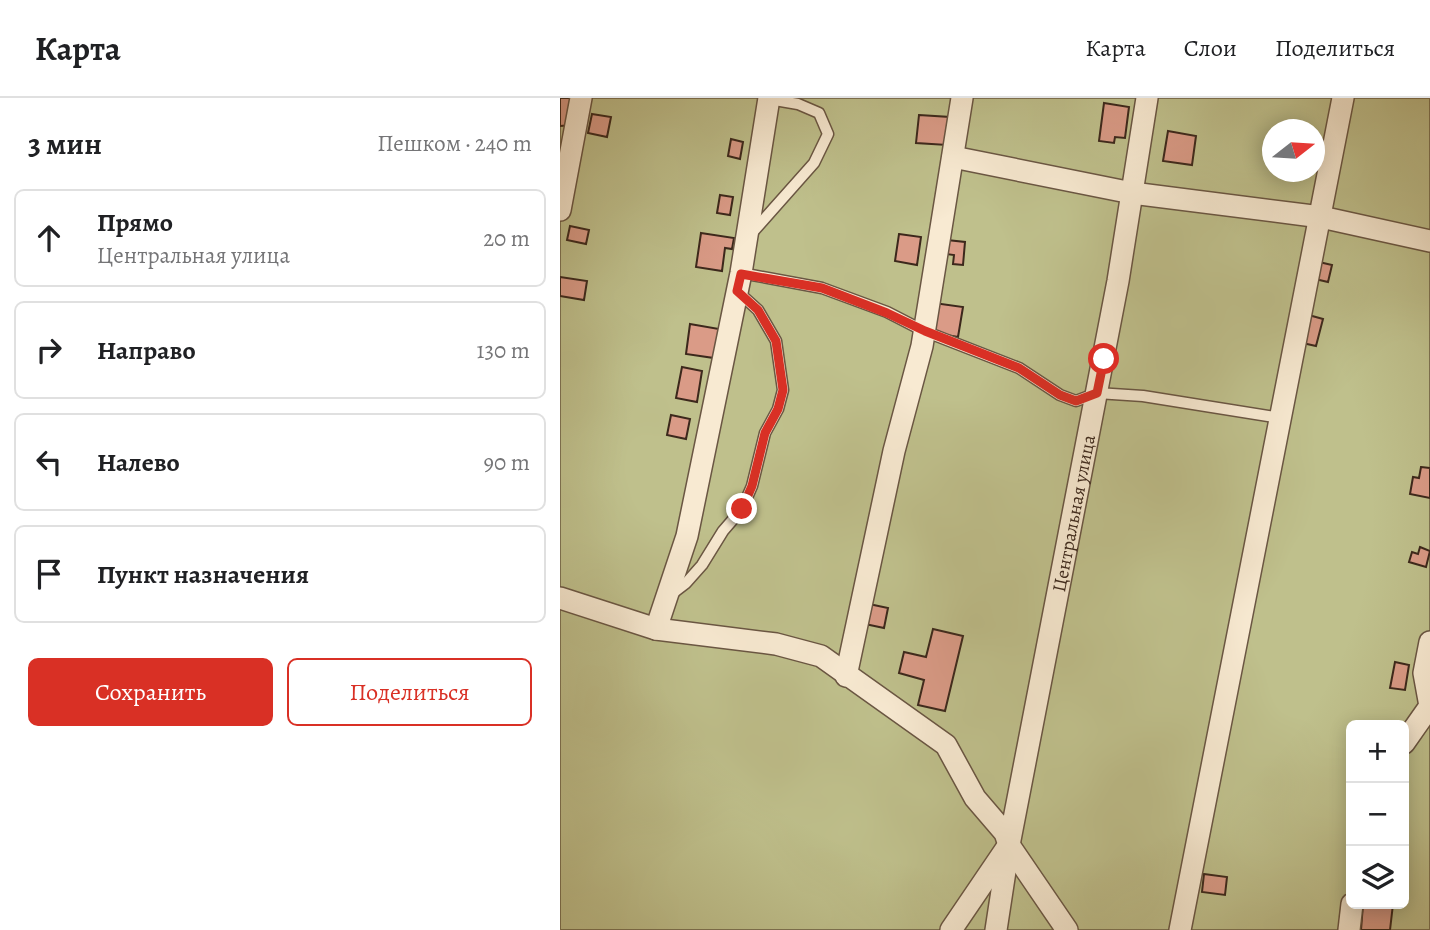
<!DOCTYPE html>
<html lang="ru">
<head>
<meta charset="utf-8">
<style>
  :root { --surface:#fff; --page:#f2f2f2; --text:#202124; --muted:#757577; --line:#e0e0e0; --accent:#d93025 }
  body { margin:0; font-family:Alegreya,serif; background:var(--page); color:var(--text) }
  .controls { position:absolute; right:21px; bottom:21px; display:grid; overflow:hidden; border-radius:10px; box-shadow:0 4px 18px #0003 }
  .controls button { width:63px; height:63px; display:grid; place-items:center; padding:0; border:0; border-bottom:2px solid var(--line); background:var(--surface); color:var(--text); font:35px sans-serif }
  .compass { position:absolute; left:702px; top:21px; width:63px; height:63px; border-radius:50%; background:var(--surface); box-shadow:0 4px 18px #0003; rotate:73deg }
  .stop { position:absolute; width:21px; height:21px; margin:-16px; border:5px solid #d93025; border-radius:50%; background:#fff }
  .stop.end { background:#d93025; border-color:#fff; box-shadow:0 2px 7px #0008 }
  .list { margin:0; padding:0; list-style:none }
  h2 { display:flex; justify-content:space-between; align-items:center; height:91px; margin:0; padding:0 28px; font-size:30px }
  h2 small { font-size:23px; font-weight:400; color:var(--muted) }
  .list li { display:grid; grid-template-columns:46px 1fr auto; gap:21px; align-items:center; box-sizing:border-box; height:98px; margin:0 14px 14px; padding:0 14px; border:2px solid var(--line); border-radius:10px }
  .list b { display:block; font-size:26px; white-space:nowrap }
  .list p { margin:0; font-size:23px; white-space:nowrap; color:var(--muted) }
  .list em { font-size:23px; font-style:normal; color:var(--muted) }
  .actions { display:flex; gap:14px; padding:21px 28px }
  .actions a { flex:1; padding:16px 0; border:2px solid var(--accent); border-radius:10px; text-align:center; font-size:24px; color:var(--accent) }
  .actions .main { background:var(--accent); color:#fff }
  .icon { flex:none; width:38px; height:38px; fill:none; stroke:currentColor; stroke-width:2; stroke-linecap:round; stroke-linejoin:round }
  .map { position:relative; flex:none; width:870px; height:832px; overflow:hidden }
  header { display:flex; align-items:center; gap:42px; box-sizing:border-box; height:98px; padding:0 35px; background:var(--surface); border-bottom:2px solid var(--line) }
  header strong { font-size:33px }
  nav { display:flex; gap:38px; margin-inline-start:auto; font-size:24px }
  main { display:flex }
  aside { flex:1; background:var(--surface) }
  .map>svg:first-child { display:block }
  .green { fill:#bfc08c; stroke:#7e7454; stroke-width:2; fill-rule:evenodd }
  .building { fill:#da9b87; stroke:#3c281c; stroke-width:2 }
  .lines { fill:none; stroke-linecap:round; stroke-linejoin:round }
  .service-casing { stroke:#6a5643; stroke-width:13 }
  .minor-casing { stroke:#6a5643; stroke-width:24 }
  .service { stroke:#f8ead2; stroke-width:10 }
  .minor { stroke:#f8ead2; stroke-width:21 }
  .route { stroke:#d93025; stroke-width:9 }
  .labels { text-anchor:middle; stroke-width:6; stroke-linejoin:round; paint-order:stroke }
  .street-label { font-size:19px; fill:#3c281c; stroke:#f8ead2 }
</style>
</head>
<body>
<header>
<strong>Карта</strong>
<nav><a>Карта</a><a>Слои</a><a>Поделиться</a></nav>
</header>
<main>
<aside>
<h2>3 мин<small>Пешком · 240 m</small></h2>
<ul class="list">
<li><svg class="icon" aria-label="ahead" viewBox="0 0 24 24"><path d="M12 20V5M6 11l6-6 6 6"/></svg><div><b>Прямо</b><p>Центральная улица</p></div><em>20 m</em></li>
<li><svg class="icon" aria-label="right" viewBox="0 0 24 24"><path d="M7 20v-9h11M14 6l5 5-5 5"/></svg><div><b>Направо</b></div><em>130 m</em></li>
<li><svg class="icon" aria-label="left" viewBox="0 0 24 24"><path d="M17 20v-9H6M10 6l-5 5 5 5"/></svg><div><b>Налево</b></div><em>90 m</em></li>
<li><svg class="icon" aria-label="arrive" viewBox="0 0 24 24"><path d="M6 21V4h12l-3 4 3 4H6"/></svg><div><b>Пункт назначения</b></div></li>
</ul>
<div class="actions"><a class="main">Сохранить</a><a>Поделиться</a></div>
</aside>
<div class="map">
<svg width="870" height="832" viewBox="0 0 870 832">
  <rect width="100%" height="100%" fill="#f5deb9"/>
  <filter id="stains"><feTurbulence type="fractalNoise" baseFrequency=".00286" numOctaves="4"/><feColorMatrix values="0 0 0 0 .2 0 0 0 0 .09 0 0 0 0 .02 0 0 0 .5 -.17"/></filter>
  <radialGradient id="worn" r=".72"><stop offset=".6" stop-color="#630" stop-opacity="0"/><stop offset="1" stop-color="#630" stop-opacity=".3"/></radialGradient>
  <path class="green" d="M0,0H870V832H0ZM712,32H754V74H712ZM791,627H844V806H791Z"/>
  <g class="building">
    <polygon points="0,0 11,0 13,27 0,28"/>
    <polygon points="544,5 569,9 565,40 555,39 554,45 539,43"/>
    <polygon points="32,16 51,19 47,39 28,35"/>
    <polygon points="359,17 390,19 387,47 356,45"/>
    <polygon points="608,33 636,38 632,67 603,63"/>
    <polygon points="171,41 183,44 180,61 168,58"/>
    <polygon points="160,97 173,99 170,117 157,115"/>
    <polygon points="10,128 29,132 26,146 7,142"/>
    <polygon points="141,135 174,140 172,151 165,150 162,173 136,169"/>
    <polygon points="339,136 361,139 357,167 335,163"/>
    <polygon points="387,142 405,144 403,167 393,166 394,157 386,156"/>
    <polygon points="759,164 772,167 768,184 755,181"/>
    <polygon points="0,179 27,183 24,202 0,198"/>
    <polygon points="374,205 403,209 398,239 369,234"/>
    <polygon points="745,216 763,221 756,248 738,244"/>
    <polygon points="130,226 159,231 154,260 126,256"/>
    <polygon points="122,269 142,273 137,304 116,300"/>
    <polygon points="111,317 130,321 126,341 107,337"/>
    <polygon points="861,369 870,370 870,400 850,396 853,379 859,380"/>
    <polygon points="860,449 870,453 866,469 849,464 852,454 858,456"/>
    <polygon points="309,506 328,510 324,530 305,526"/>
    <polygon points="373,531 403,538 385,613 358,607 364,582 339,575 344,554 366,559"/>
    <polygon points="835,564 849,567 845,592 830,590"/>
    <polygon points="644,776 667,779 665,797 642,794"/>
    <polygon points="803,806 833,806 830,832 801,832"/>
  </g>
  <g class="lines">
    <g class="service-casing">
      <g id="service">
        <polyline points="191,136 254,65 268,36 259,15 238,6 209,1"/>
        <polyline points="181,175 262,190 327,214 364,233 459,270 500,297 516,303 537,295 583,298 721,320"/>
        <polyline points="109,498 126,485 142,467 163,433 182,411 192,388 205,335 218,311 223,292 216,243 198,212 177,193"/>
      </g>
    </g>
    <g class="minor-casing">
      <g id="minor">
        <polyline points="393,59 572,95 761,119 870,143"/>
        <polyline points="0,112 21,0"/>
        <polyline points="0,500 96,531 216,546 261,558 386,647 415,700 445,735 449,747 507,832"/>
        <polyline points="96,531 127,438 181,175 209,0"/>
        <polyline points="286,578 334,353 362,248 402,0"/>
        <polyline points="844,645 870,608 864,575 870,544"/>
        <polyline points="391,832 446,751"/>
        <path id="s1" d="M436,832L449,747L558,183L587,0"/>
        <polyline points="620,832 783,0"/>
        <polyline points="789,832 792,806"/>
      </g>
    </g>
    <use href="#service" class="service"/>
    <use href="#minor" class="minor"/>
  </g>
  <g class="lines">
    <polyline class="route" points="182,411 192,388 205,335 218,311 223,292 216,243 198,212 177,193 181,176 262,190 327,215 365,233 459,270 500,297 516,303 537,295 544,261"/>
  </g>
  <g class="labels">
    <g class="street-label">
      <text dy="7" stroke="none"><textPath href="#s1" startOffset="424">Центральная улица</textPath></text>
    </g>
  </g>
  <rect width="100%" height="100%" filter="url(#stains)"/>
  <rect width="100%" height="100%" fill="url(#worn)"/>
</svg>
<div class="controls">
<button>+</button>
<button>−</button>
<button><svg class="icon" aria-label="layers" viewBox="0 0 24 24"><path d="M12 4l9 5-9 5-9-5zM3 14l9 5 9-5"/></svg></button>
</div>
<svg class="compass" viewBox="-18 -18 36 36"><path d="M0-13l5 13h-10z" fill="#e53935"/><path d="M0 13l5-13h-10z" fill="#757577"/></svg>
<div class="stop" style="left:544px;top:261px"></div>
<div class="stop end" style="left:182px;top:411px"></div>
</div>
</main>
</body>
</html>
